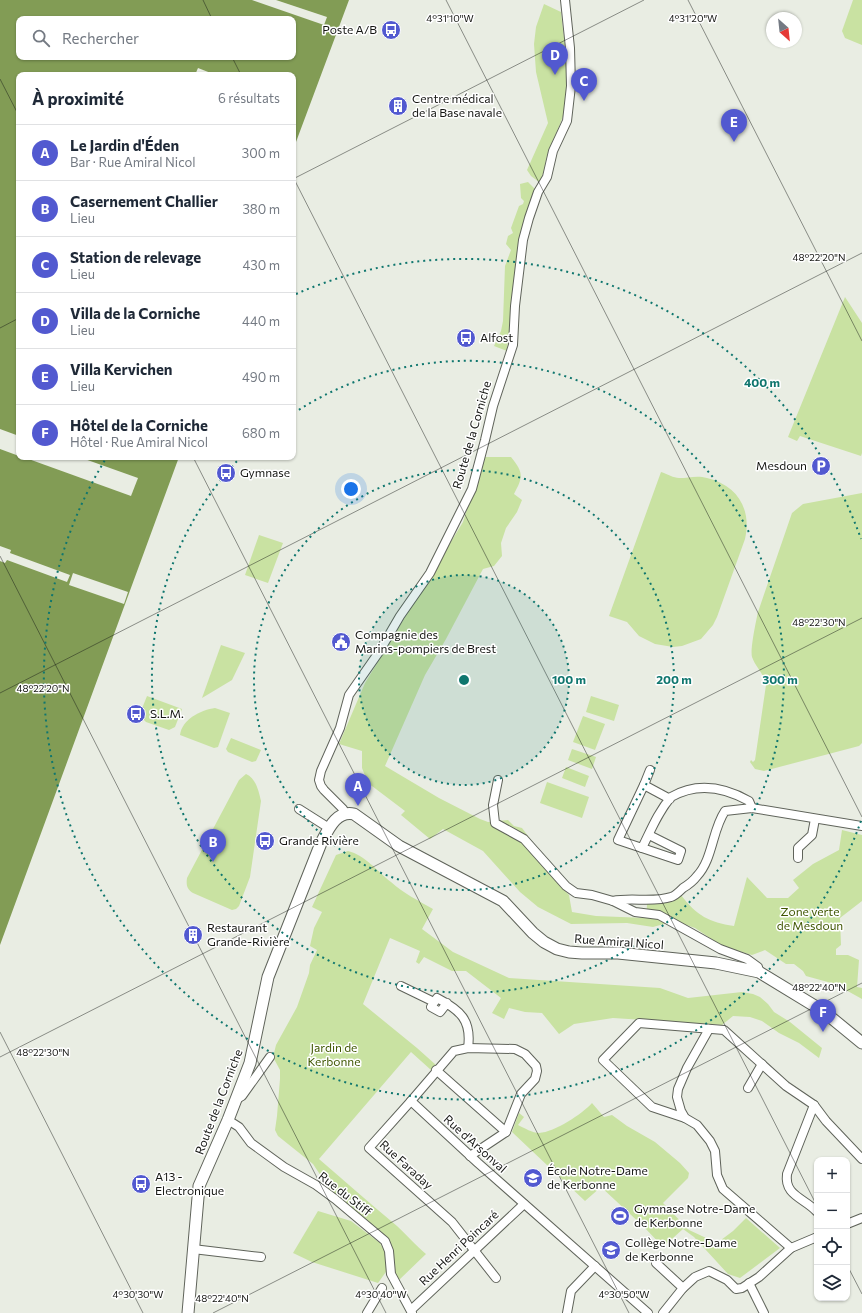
<!DOCTYPE html>
<html lang="fr">
<head>
<meta charset="utf-8">
<style>
  :root { --surface:#fff; --page:#f6f6f7; --text:#1f2937; --muted:#747a83; --line:#e0e1e3; --accent:#5259d0 }
  body { margin:0; font-family:Commissioner,sans-serif; background:var(--page); color:var(--text) }
  .controls { position:absolute; right:12px; bottom:12px; display:grid; overflow:hidden; border-radius:8px; box-shadow:0 1px 3px #0004 }
  .controls button { width:36px; height:36px; display:grid; place-items:center; padding:0; border:0; border-bottom:1px solid var(--line); background:var(--surface); color:var(--text); font:20px sans-serif }
  .compass { position:absolute; left:766px; top:12px; width:36px; height:36px; border-radius:50%; background:var(--surface); box-shadow:0 1px 3px #0004; rotate:153deg }
  .you { position:absolute; left:351px; top:489px; width:14px; height:14px; margin:-10px; border:3px solid #fff; border-radius:50%; background:#1a73e8; box-shadow:0 0 0 6px #1a73e833 }
  .badge { display:grid; place-items:center; width:26px; height:26px; border-radius:50%; background:var(--accent); color:#fff; font-size:13px; font-weight:700 }
  .pin { position:absolute; translate:-50% -33px; filter:drop-shadow(0 1px 2px #0008) }
  .pin::after { content:''; position:absolute; top:21px; width:14px; height:12px; background:inherit; clip-path:polygon(0 0,100% 0,50% 100%) }
  .list { margin:0; padding:0; list-style:none }
  h2 { display:flex; justify-content:space-between; align-items:center; height:52px; margin:0; padding:0 16px; font-size:17px }
  h2 small { font-size:13px; font-weight:400; color:var(--muted) }
  .list li { display:grid; grid-template-columns:26px 1fr auto; gap:12px; align-items:center; box-sizing:border-box; height:56px; padding:0 16px; border-top:1px solid var(--line) }
  .list b { display:block; font-size:15px; white-space:nowrap }
  .list p { margin:0; font-size:13px; white-space:nowrap; color:var(--muted) }
  .list em { font-size:13px; font-style:normal; color:var(--muted) }
  .icon { flex:none; width:22px; height:22px; fill:none; stroke:currentColor; stroke-width:2; stroke-linecap:round; stroke-linejoin:round }
  .map { position:relative; flex:none; width:862px; height:1313px; overflow:hidden }
  .search { position:absolute; background:var(--surface); box-shadow:0 1px 3px #0004; left:16px; top:16px; width:280px; height:44px; display:flex; align-items:center; gap:10px; box-sizing:border-box; padding:0 14px; border-radius:8px; color:var(--muted); font-size:15px }
  .panel { position:absolute; background:var(--surface); box-shadow:0 1px 3px #0004; left:16px; top:72px; width:280px; height:388px; border-radius:8px }
  .map>svg:first-child { display:block }
  .green { fill:#c9e2a2 }
  .water { fill:#829c55; fill-rule:evenodd }
  .pier { fill:#e9ede3 }
  .lines { fill:none; stroke-linecap:round; stroke-linejoin:round }
  .minor-casing { stroke:#5f635a; stroke-width:10 }
  .tertiary-casing { stroke:#5f635a; stroke-width:13 }
  .minor { stroke:#fff; stroke-width:8 }
  .tertiary { stroke:#fff; stroke-width:11 }
  .ticks { fill:none; stroke:#151613; stroke-width:1; stroke-opacity:0.45 }
  .ring { fill:none; stroke:#0f766e; stroke-width:2; stroke-dasharray:2 4 }
  .labels { text-anchor:middle; stroke-width:3; stroke-linejoin:round; paint-order:stroke }
  .poi-label { font-size:12px; fill:#151613; stroke:#fff; text-anchor:start }
  .street-label { font-size:12px; fill:#151613; stroke:#fff }
  .park-label { font-size:12px; fill:#3f5600; stroke:#fff }
  .ticks-label { font-size:10px; text-anchor:middle; fill:#151613; stroke:#fff; stroke-width:3; stroke-linejoin:round; paint-order:stroke }
  .centre { fill:#0f766e; stroke:#fff; stroke-width:2 }
  .ring-label { font-size:12px; text-anchor:middle; font-weight:bold; fill:#0f766e; stroke:#fff; stroke-width:3; stroke-linejoin:round; paint-order:stroke }
</style>
</head>
<body>
<div class="map">
<svg width="862" height="1313" viewBox="0 0 862 1313">
  <rect width="100%" height="100%" fill="#e9ede3"/>
  <g class="green">
    <polygon points="853,0 862,0 862,45 845,38 842,31"/>
    <path d="M544,4L561,12C564,44 572,78 565,110C561,124 554,137 549,150C544,162 546,171 539,182L531,176L527,170L548,123L536,72L534,44L536,27Z"/>
    <polygon points="528,182 535,189 515,273 507,351 494,346 501,331 503,321 505,266 511,250 506,244 508,236 513,233 511,228 519,206 523,204 524,201 521,198 520,184"/>
    <polygon points="845,297 862,323 862,453 861,456 800,436 797,441 788,437"/>
    <path d="M484,457H511C524,473 523,477 514,494L522,500L517,512L506,528L501,543L502,556L494,566L483,569L446,639L425,675L385,766L439,798L480,819L488,822L508,820L514,826L522,828L534,844L529,850L551,876L569,895L572,912L596,916L646,918L647,905L645,895H681C697,916 709,922 734,926L747,877L767,898H788L799,888L793,880L813,864L839,850L842,830L862,835V901L840,918L841,945L836,949V955H848L859,960L857,987L862,988V999L835,984L806,976L803,971L794,964H786L765,950L752,955L722,946L695,928L675,921L653,927L627,923L571,924L538,907L520,892L483,851L443,829L430,839L401,815L405,811L368,783L362,768V751L339,744L365,683L463,522Z"/>
    <path d="M661,472C667,474 674,478 679,478C689,478 697,475 707,478C737,485 752,509 745,539L717,617L713,625L701,639L682,646L673,647L655,644L639,636L627,622L609,616Z"/>
    <path d="M862,493V743L859,746L764,771L755,769L750,762L751,760L753,762L755,760L766,685C764,673 756,668 752,657C750,650 756,621 758,612L792,513L803,504Z"/>
    <polygon points="259,535 283,543 268,583 245,575"/>
    <polygon points="221,645 245,653 232,680 202,698"/>
    <polygon points="147,696 182,709 175,727 169,730 146,722 143,719 141,711"/>
    <polygon points="591,696 619,705 614,721 586,712"/>
    <path d="M215,708L230,713L218,747L214,748L180,735C182,719 201,710 215,708Z"/>
    <polygon points="583,716 605,724 595,750 573,742"/>
    <polygon points="231,738 261,750 256,761 252,762 228,752 226,749"/>
    <polygon points="572,749 596,757 592,769 568,760"/>
    <polygon points="566,767 589,776 585,787 562,778"/>
    <path d="M246,774C256,778 259,792 261,801L250,877L239,906L236,909L232,910L193,893C187,889 186,885 187,878L239,780Z"/>
    <polygon points="547,782 589,797 582,818 540,803"/>
    <path d="M348,851C365,855 377,871 391,882C403,893 419,901 433,909L422,929L453,952L509,978L660,988L688,998L742,992L753,994L760,997L768,1004L774,1012L790,1022L822,1048L819,1058L799,1043L779,1033L762,1021L750,1017L733,1016L722,1025L613,1018L574,1024L559,1034L542,1013L525,1012L509,1008L504,1019L492,1013L501,998L466,971H452L424,957L419,964L416,962L420,951L390,938L363,1004L417,1048L436,1065L431,1070L411,1052L319,1159C345,1181 370,1204 397,1226C407,1235 415,1245 426,1254L399,1280L395,1274L392,1252L333,1194L313,1164L278,1136L275,1130L277,1116L280,1079V1070L273,1057L276,1045L297,1007L309,973L310,965L317,950L310,946L314,928L322,912L312,907L336,855Z"/>
    <path d="M592,1103L604,1117L612,1115L627,1126L655,1142L680,1163L689,1173L688,1178L663,1203L689,1230L717,1243L733,1231L746,1218L780,1248L740,1278L728,1274L694,1237L683,1229L663,1247L644,1227L601,1187L585,1201L512,1132L519,1113L524,1117L518,1125C524,1128 533,1133 539,1133C555,1132 582,1114 592,1103Z"/>
    <polygon points="318,1211 351,1221 380,1243 386,1254 388,1269 378,1283 312,1262 293,1253"/>
  </g>
  <path class="water" d="M0,0H349L293,150V75H19V457H179L0,945ZM19,19H293V57H19Z"/>
  <g class="pier">
    <polygon points="252,0 276,0 327,17 324,25"/>
    <polygon points="198,68 216,75 195,75"/>
    <polygon points="0,429 19,436 19,456 0,449"/>
    <polygon points="23,457 79,457 138,478 131,496"/>
    <polygon points="0,546 11,550 10,553 70,575 67,582 7,560 5,563 0,561"/>
    <polygon points="73,573 128,592 124,604 69,585"/>
  </g>
  <g class="lines">
    <g class="minor-casing">
      <g id="minor">
        <polyline points="498,780 493,805 495,823 524,839 566,886 576,893 592,895 613,901 635,912 659,915 720,949 747,959 758,967 759,972"/>
        <polyline points="644,785 650,770"/>
        <path d="M670,799L644,785L618,840L642,848C651,830 658,812 671,797C697,782 724,787 749,801L752,808"/>
        <polyline points="299,809 329,828"/>
        <polyline points="345,813 343,809 324,790 321,786 319,780 321,771 340,728 349,695 379,652 400,616 430,573 472,489 485,440 493,406 513,345 515,306 523,240 529,218 538,192 547,177 553,151 567,121 571,86 570,48 565,0"/>
        <polyline points="642,848 678,860 681,851 649,835"/>
        <polyline points="798,858 798,848 812,835 815,819"/>
        <path d="M613,901C631,897 653,903 671,897C675,896 680,891 683,888C688,885 694,880 697,876C713,859 712,830 725,811L752,808L862,826"/>
        <polyline points="401,986 434,1002"/>
        <path d="M447,1003L440,1012L431,1007L437,998C460,1010 472,1020 468,1048"/>
        <polyline points="709,1029 687,1068 678,1089 677,1097 681,1111 685,1118 697,1125 710,1141 715,1151 717,1175 723,1189 791,1248"/>
        <polyline points="436,1070 506,1132"/>
        <polyline points="748,1088 762,1064"/>
        <polyline points="237,1099 242,1096 270,1057"/>
        <polyline points="411,1101 478,1163 648,1313"/>
        <path d="M814,1105L787,1174C784,1196 805,1198 817,1212"/>
        <polyline points="685,1118 652,1107 603,1060 639,1023 724,1030 786,1086 814,1105 826,1121 862,1159"/>
        <polyline points="228,1120 239,1127 251,1143 284,1167 316,1185 335,1199 385,1241 389,1251 391,1274 412,1313"/>
        <polyline points="470,1156 506,1132 521,1094 535,1079 537,1071 536,1066 525,1054 515,1049 468,1048 454,1051 411,1101 369,1148 452,1222 496,1278"/>
        <polyline points="847,1224 862,1218"/>
        <polyline points="193,1249 261,1257"/>
        <polyline points="656,1263 683,1288"/>
        <polyline points="749,1283 764,1313"/>
        <polyline points="411,1310 524,1204"/>
        <polyline points="367,1313 382,1288"/>
        <polyline points="567,1313 571,1291 595,1266"/>
        <polyline points="663,1313 683,1288 695,1277 709,1271 727,1280 736,1289 742,1288 759,1277 791,1248 817,1237"/>
      </g>
    </g>
    <g class="tertiary-casing">
      <path id="tertiary" d="M188,1313L199,1186L228,1120L250,1063L268,977L321,843C328,830 336,810 354,814L399,846L503,901L533,933L544,942L557,949L569,952L582,953H618L716,963L759,972L823,1011L862,1043"/>
    </g>
    <use href="#minor" class="minor"/>
    <use href="#tertiary" class="tertiary"/>
  </g>
  <path class="ticks" d="M203,0L212,19M446,0L862,817M688,0L862,341M232,57L241,75M0,79L19,116M293,177L817,1206M293,179L644,0M0,328L19,318M193,457L629,1313M0,556L386,1313M0,693L862,253M0,1032L143,1313M0,1057L862,618M847,1265L862,1294M213,1313L862,983"/>
  <circle cx="464" cy="680" r="105" fill="#0f766e" fill-opacity=".12"/>
  <g class="ring">
    <circle cx="464" cy="680" r="105"/>
    <circle cx="464" cy="680" r="210"/>
    <path d="M294 413A316 316 0 1 1 239 459"/>
    <path d="M861 821A421 421 0 1 1 105 460M296 294A421 421 0 0 1 861 539"/>
  </g>
  <defs>
    <g id="bus-disc" transform="scale(1)"><circle r="9.5" fill="#5259d0" stroke="#fff"/><path d="M-5-6H5V4H4V6H2V4H-2V6H-4V4H-5ZM-3.5-4V0h7V-4ZM-3.5 1.2v1.5H-2V1.2ZM2 1.2v1.5H3.5V1.2Z" fill="#fff"/></g>
    <g id="building-disc" transform="scale(1)"><circle r="9.5" fill="#5259d0" stroke="#fff"/><path d="M-4-6H4V6H1V3H-1V6H-4ZM-2.5-4.3h1.7v1.8h-1.7ZM.8-4.3h1.7v1.8H.8ZM-2.5-1h1.7V.8h-1.7ZM.8-1h1.7V.8H.8Z" fill="#fff"/></g>
    <g id="parking-disc" transform="scale(1)"><circle r="9.5" fill="#5259d0" stroke="#fff"/><path d="M-3.5-5.5H1a3.5 3.5 0 0 1 0 7H-1V5.5H-3.5ZM-1-3.4V-.6H.8a1.4 1.4 0 0 0 0-2.8Z" fill="#fff"/></g>
    <g id="civic-disc" transform="scale(1)"><circle r="9.5" fill="#5259d0" stroke="#fff"/><path d="M-.6-6.5H3V-4.5H.6V-3L4-1V1h2V6H-6V1h2V-1L-.6-3ZM-1.2 2.5V6h2.4V2.5Z" fill="#fff"/></g>
    <g id="school-disc" transform="scale(1)"><circle r="9.5" fill="#5259d0" stroke="#fff"/><path d="M0-5L7-2L0 1L-7-2ZM-4 1L0 2.5L4 1V4Q0 6-4 4Z" fill="#fff"/></g>
    <g id="stadium-disc" transform="scale(1)"><circle r="9.5" fill="#5259d0" stroke="#fff"/><path d="M0-5a6.5 5 0 1 0 0 10a6.5 5 0 1 0 0-10ZM-3.5-1.8h7v3.6h-7Z" fill="#fff"/></g>
  </defs>
  <g fill-rule="evenodd">
    <use href="#bus-disc" x="391" y="30"/>
    <use href="#building-disc" x="398" y="106"/>
    <use href="#bus-disc" x="466" y="338"/>
    <use href="#parking-disc" x="821" y="466"/>
    <use href="#bus-disc" x="226" y="473"/>
    <use href="#civic-disc" x="341" y="642"/>
    <use href="#bus-disc" x="136" y="714"/>
    <use href="#bus-disc" x="265" y="841"/>
    <use href="#building-disc" x="193" y="935"/>
    <use href="#school-disc" x="533" y="1178"/>
    <use href="#bus-disc" x="141" y="1184"/>
    <use href="#stadium-disc" x="620" y="1216"/>
    <use href="#school-disc" x="611" y="1250"/>
  </g>
  <g class="labels">
    <g class="poi-label">
      <text x="377" y="34" text-anchor="end">Poste A/B</text>
      <text x="412" y="103">Centre médical<tspan x="412" dy="14">de la Base navale</tspan></text>
      <text x="480" y="342">Alfost</text>
      <text x="807" y="470" text-anchor="end">Mesdoun</text>
      <text x="240" y="477">Gymnase</text>
      <text x="355" y="639">Compagnie des<tspan x="355" dy="14">Marins-pompiers de Brest</tspan></text>
      <text x="150" y="718">S.L.M.</text>
      <text x="279" y="845">Grande Rivière</text>
      <text x="207" y="932">Restaurant<tspan x="207" dy="14">Grande-Rivière</tspan></text>
      <text x="547" y="1175">École Notre-Dame<tspan x="547" dy="14">de Kerbonne</tspan></text>
      <text x="155" y="1181">A13 -<tspan x="155" dy="14">Electronique</tspan></text>
      <text x="634" y="1213">Gymnase Notre-Dame<tspan x="634" dy="14">de Kerbonne</tspan></text>
      <text x="625" y="1247">Collège Notre-Dame<tspan x="625" dy="14">de Kerbonne</tspan></text>
    </g>
    <g class="street-label">
      <text transform="translate(472 435) rotate(-74)" y="4">Route de la Corniche</text>
      <text transform="translate(619 942) rotate(4)" y="4">Rue Amiral Nicol</text>
      <text transform="translate(219 1102) rotate(-69)" y="4">Route de la Corniche</text>
      <text transform="translate(475 1144) rotate(42)" y="4">Rue d'Arsonval</text>
      <text transform="translate(406 1165) rotate(42)" y="4">Rue Faraday</text>
      <text transform="translate(345 1194) rotate(38)" y="4">Rue du Stiff</text>
      <text transform="translate(459 1248) rotate(-43)" y="4">Rue Henri Poincaré</text>
    </g>
    <g class="park-label">
      <text x="810" y="916">Zone verte<tspan x="810" dy="14">de Mesdoun</tspan></text>
      <text x="334" y="1052">Jardin de<tspan x="334" dy="14">Kerbonne</tspan></text>
    </g>
  </g>
  <g class="ticks-label">
    <text x="450" y="22">4°31'10"W</text>
    <text x="693" y="22">4°31'20"W</text>
    <text x="819" y="261">48°22'20"N</text>
    <text x="819" y="626">48°22'30"N</text>
    <text x="43" y="692">48°22'20"N</text>
    <text x="819" y="991">48°22'40"N</text>
    <text x="43" y="1056">48°22'30"N</text>
    <text x="138" y="1298">4°30'30"W</text>
    <text x="381" y="1298">4°30'40"W</text>
    <text x="624" y="1298">4°30'50"W</text>
    <text x="222" y="1302">48°22'40"N</text>
  </g>
  <circle cx="464" cy="680" r="6" class="centre"/>
  <g class="ring-label">
    <text x="762" y="387">400 m</text>
    <text x="569" y="684">100 m</text>
    <text x="674" y="684">200 m</text>
    <text x="780" y="684">300 m</text>
  </g>
</svg>
<div class="controls">
<button>+</button>
<button>−</button>
<button><svg class="icon" aria-label="locate" viewBox="0 0 24 24"><circle cx="12" cy="12" r="6"/><path d="M12 2v4M12 18v4M2 12h4M18 12h4"/></svg></button>
<button><svg class="icon" aria-label="layers" viewBox="0 0 24 24"><path d="M12 4l9 5-9 5-9-5zM3 14l9 5 9-5"/></svg></button>
</div>
<svg class="compass" viewBox="-18 -18 36 36"><path d="M0-13l5 13h-10z" fill="#e53935"/><path d="M0 13l5-13h-10z" fill="#747a83"/></svg>
<div class="you"></div>
<div class="pin badge" style="left:358px;top:806px">A</div>
<div class="pin badge" style="left:213px;top:862px">B</div>
<div class="pin badge" style="left:584px;top:101px">C</div>
<div class="pin badge" style="left:555px;top:75px">D</div>
<div class="pin badge" style="left:734px;top:142px">E</div>
<div class="pin badge" style="left:823px;top:1032px">F</div>
<div class="search"><svg class="icon" aria-label="search" viewBox="0 0 24 24"><circle cx="10" cy="10" r="6"/><path d="M15 15l6 6"/></svg>Rechercher</div>
<section class="panel">
<h2>À proximité<small>6 résultats</small></h2>
<ul class="list">
<li><span class="badge">A</span><div><b>Le Jardin d'Éden</b><p>Bar · Rue Amiral Nicol</p></div><em>300 m</em></li>
<li><span class="badge">B</span><div><b>Casernement Challier</b><p>Lieu</p></div><em>380 m</em></li>
<li><span class="badge">C</span><div><b>Station de relevage</b><p>Lieu</p></div><em>430 m</em></li>
<li><span class="badge">D</span><div><b>Villa de la Corniche</b><p>Lieu</p></div><em>440 m</em></li>
<li><span class="badge">E</span><div><b>Villa Kervichen</b><p>Lieu</p></div><em>490 m</em></li>
<li><span class="badge">F</span><div><b>Hôtel de la Corniche</b><p>Hôtel · Rue Amiral Nicol</p></div><em>680 m</em></li>
</ul>
</section>
</div>
</body>
</html>
